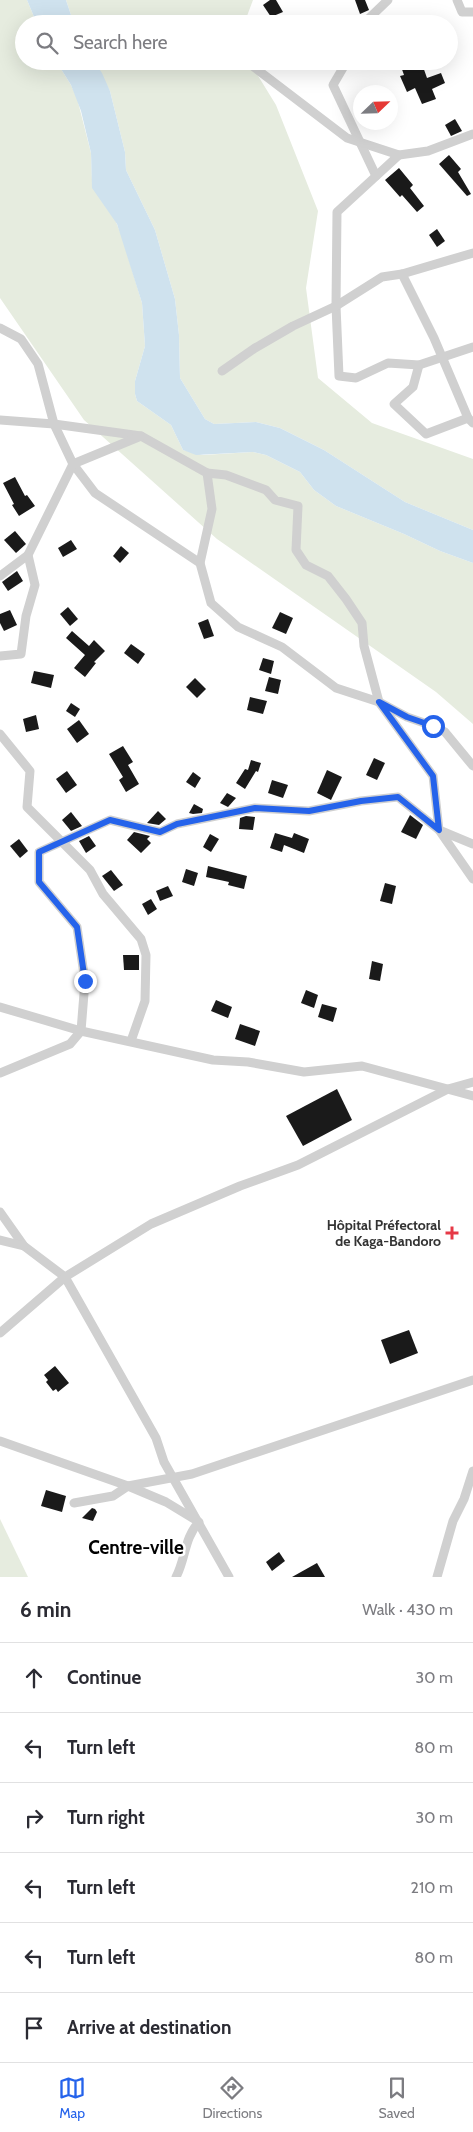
<!DOCTYPE html>
<html lang="en">
<head>
<meta charset="utf-8">
<style>
  :root { --surface:#fff; --page:#f2f2f3; --text:#2b2b33; --muted:#7c7c81; --line:#e1e1e2; --accent:#2563eb }
  body { margin:0; font-family:Cabin,sans-serif; background:var(--page); color:var(--text) }
  .compass { position:absolute; left:353px; top:85px; width:45px; height:45px; border-radius:50%; background:var(--surface); box-shadow:0 5px 20px #0002; rotate:67deg }
  .stop { position:absolute; width:15px; height:15px; margin:-11px; border:4px solid #2563eb; border-radius:50%; background:#fff }
  .stop.end { background:#2563eb; border-color:#fff; box-shadow:0 1px 5px #0008 }
  .list { margin:0; padding:0; list-style:none }
  h2 { display:flex; justify-content:space-between; align-items:center; height:65px; margin:0; padding:0 20px; font-size:21px }
  h2 small { font-size:16px; font-weight:400; color:var(--muted) }
  .list li { display:grid; grid-template-columns:32px 1fr auto; gap:15px; align-items:center; box-sizing:border-box; height:70px; padding:0 20px; border-top:1px solid var(--line) }
  .list b { display:block; font-size:19px; white-space:nowrap }
  .list em { font-size:16px; font-style:normal; color:var(--muted) }
  .icon { flex:none; width:28px; height:28px; fill:none; stroke:currentColor; stroke-width:2; stroke-linecap:round; stroke-linejoin:round }
  .map { position:relative; flex:none; width:473px; height:1577px; overflow:hidden }
  .search { position:absolute; background:var(--surface); box-shadow:0 5px 20px #0002; left:15px; right:15px; top:15px; height:55px; display:flex; align-items:center; gap:12px; box-sizing:border-box; padding:0 18px; border-radius:28px; color:var(--muted); font-size:19px }
  .sheet { height:485px; background:var(--surface) }
  nav { display:flex; justify-content:space-around; align-items:center; box-sizing:border-box; height:70px; border-top:1px solid var(--line); background:var(--surface); font-size:14px; color:var(--muted) }
  nav a { display:grid; justify-items:center; gap:2px }
  nav .on { color:var(--accent) }
  .map>svg:first-child { display:block }
  .green { fill:#e6ecdf }
  .water { fill:#cfe2ee }
  .building { fill:#1a1a1a }
  .lines { fill:none; stroke-linecap:round; stroke-linejoin:round }
  .minor { stroke:#d0d0d0; stroke-width:9 }
  .route { stroke:#2563eb; stroke-width:6 }
  .poi-dot { fill:#e63946; stroke:#fff; stroke-width:2 }
  .labels { text-anchor:middle; stroke-width:5; stroke-linejoin:round; paint-order:stroke }
  .poi-label { font-size:14px; font-weight:bold; fill:#333; stroke:#fff; text-anchor:end }
  .district-label { font-size:19px; font-weight:bold; fill:#000; stroke:#fff }
</style>
</head>
<body>
<div class="map">
<svg width="473" height="1577" viewBox="0 0 473 1577">
  <rect width="100%" height="100%" fill="#fff"/>
  <g class="green">
    <polygon points="0,0 27,0 37,24 24,24 24,61 56,61 71,85 77,98 91,153 92,180 114,217 122,237 142,303 145,346 135,381 135,394 137,401 171,425 183,450 203,455 253,452 266,455 300,472 314,490 336,506 404,534 440,551 473,563 473,724 436,692 217,539 84,420 0,298"/>
    <polygon points="66,0 253,0 244,24 74,24"/>
    <polygon points="94,61 249,61 276,105 318,211 306,288 318,378 372,423 473,459 473,530 405,502 324,450 280,428 256,422 214,424 205,419 180,378 179,335 175,299 155,230 126,170 125,152 110,91"/>
    <polygon points="0,1519 28,1577 0,1577"/>
  </g>
  <g class="water">
    <polygon points="27,0 66,0 74,24 37,24"/>
    <polygon points="56,61 94,61 102,73 110,91 125,152 126,170 155,230 175,299 179,335 180,378 205,419 214,424 256,422 280,428 324,450 405,502 473,530 473,563 440,551 404,534 336,506 314,490 300,472 266,455 253,452 196,455 183,450 171,425 137,401 135,394 135,381 145,346 142,303 117,224 92,188 91,153 81,111 71,85"/>
  </g>
  <g class="building">
    <polygon points="270,0 276,0 283,12 271,17 263,5"/>
    <polygon points="355,0 365,0 369,10 360,14"/>
    <polygon points="399,61 421,61 427,78 441,73 445,83 432,89 436,99 422,104 415,88 407,92 400,76 404,75"/>
    <polygon points="455,119 462,131 451,136 445,125"/>
    <polygon points="449,155 461,169 458,172 471,194 467,196 439,164"/>
    <polygon points="399,168 413,185 410,188 424,206 417,212 402,195 400,197 385,180"/>
    <polygon points="437,229 445,241 437,247 429,235"/>
    <polygon points="15,477 25,496 27,495 35,506 19,516 12,505 14,504 3,483"/>
    <polygon points="15,531 26,544 16,553 4,540"/>
    <polygon points="71,540 77,549 63,557 58,548"/>
    <polygon points="121,546 129,553 120,563 113,556"/>
    <polygon points="17,571 23,581 8,591 2,582"/>
    <polygon points="68,607 78,619 70,626 60,614"/>
    <polygon points="10,610 17,625 4,631 0,623 0,614"/>
    <polygon points="280,612 293,618 286,634 272,628"/>
    <polygon points="208,619 214,636 204,639 198,623"/>
    <polygon points="72,631 89,646 94,640 105,651 94,662 96,663 85,677 74,668 85,655 66,638"/>
    <polygon points="131,644 145,654 138,664 124,653"/>
    <polygon points="263,658 274,661 271,674 259,670"/>
    <polygon points="34,671 54,675 51,688 31,683"/>
    <polygon points="269,677 281,680 278,694 265,691"/>
    <polygon points="195,678 206,689 197,698 186,687"/>
    <polygon points="250,697 267,701 263,714 247,710"/>
    <polygon points="71,703 80,709 75,717 66,711"/>
    <polygon points="36,715 39,729 26,732 23,719"/>
    <polygon points="79,720 89,734 77,743 67,729"/>
    <polygon points="123,746 133,762 128,765 139,784 126,792 119,780 123,777 109,754"/>
    <polygon points="374,758 385,763 377,780 366,775"/>
    <polygon points="251,760 261,763 258,772 256,771 245,789 236,783 245,769 248,770"/>
    <polygon points="327,770 342,777 331,800 317,793"/>
    <polygon points="67,771 77,785 66,793 56,779"/>
    <polygon points="193,772 201,778 195,788 186,782"/>
    <polygon points="272,780 288,785 283,798 268,793"/>
    <polygon points="227,793 236,798 228,807 220,803"/>
    <polygon points="194,804 203,809 202,813 193,814 189,813"/>
    <polygon points="158,811 166,819 159,825 147,823"/>
    <polygon points="71,812 82,826 71,831 62,820"/>
    <polygon points="410,815 423,825 416,839 401,832"/>
    <polygon points="246,816 255,817 253,830 239,829 240,818"/>
    <polygon points="134,832 150,836 147,839 151,843 141,853 127,840"/>
    <polygon points="275,833 292,838 294,833 309,839 304,853 284,845 282,852 270,848"/>
    <polygon points="210,834 219,839 211,852 203,847"/>
    <polygon points="89,836 96,846 86,853 79,841"/>
    <polygon points="19,839 28,851 20,858 10,846"/>
    <polygon points="208,866 247,876 244,889 228,885 229,882 206,877"/>
    <polygon points="186,869 198,873 194,886 182,882"/>
    <polygon points="111,870 123,885 114,891 102,876"/>
    <polygon points="385,883 396,886 392,904 380,901"/>
    <polygon points="168,886 173,896 160,901 156,891"/>
    <polygon points="151,899 157,909 148,915 142,904"/>
    <polygon points="123,955 139,955 139,970 124,970"/>
    <polygon points="372,961 383,964 380,981 369,979"/>
    <polygon points="306,990 318,995 314,1008 301,1003"/>
    <polygon points="216,1000 232,1007 228,1018 211,1011"/>
    <polygon points="322,1004 337,1008 333,1022 318,1017"/>
    <polygon points="240,1024 260,1031 255,1046 235,1039"/>
    <polygon points="337,1089 352,1120 303,1146 286,1116"/>
    <polygon points="409,1330 418,1353 390,1364 381,1340"/>
    <polygon points="55,1366 69,1383 58,1392 56,1389 53,1391 46,1382 48,1380 44,1375"/>
    <polygon points="46,1490 66,1496 62,1512 41,1506"/>
    <polygon points="92,1508 95,1509 97,1512 93,1521 82,1518"/>
    <polygon points="279,1552 285,1561 272,1571 266,1562"/>
    <polygon points="317,1563 325,1577 292,1577"/>
  </g>
  <g class="lines">
    <g class="minor">
      <polyline points="457,0 462,12 473,12"/>
      <path d="M269,24C286,19 301,18 317,24"/>
      <polyline points="363,24 388,0"/>
      <polyline points="246,61 347,138 399,155 428,151 473,134"/>
      <polyline points="347,61 333,85 376,176"/>
      <polyline points="399,155 337,212 336,306 339,376 356,378 388,363 419,365 473,347"/>
      <polyline points="402,274 434,338 468,418 473,423"/>
      <polyline points="0,328 21,339 38,364 54,424 73,464 95,493 200,563 211,603 238,627 282,647 336,688 379,702 407,717 433,726 445,732 473,766"/>
      <polyline points="419,365 413,387 394,404 426,434 468,418"/>
      <polyline points="222,371 255,348 293,326 336,306 382,277 402,274 473,253"/>
      <polyline points="0,420 54,424 141,436 207,473 212,509 200,563"/>
      <polyline points="207,473 226,475 266,490 275,500 298,506 296,550 306,565 328,576 346,599 362,623 364,646 379,702 433,776 439,830 473,879"/>
      <polyline points="0,576 28,555 73,464 141,436"/>
      <polyline points="0,656 21,654 26,616 35,585 28,555"/>
      <polyline points="0,734 30,771 27,807 90,870 103,894 141,939 146,955 145,1001 131,1041"/>
      <polyline points="0,1007 81,1031 213,1060 248,1062 304,1072 362,1066 473,1096"/>
      <polyline points="0,1073 70,1044 81,1031 85,981 77,927 39,882 39,852 110,820 160,832 177,824 255,808 309,811 361,801 398,797 439,830 473,844"/>
      <polyline points="0,1212 24,1246 65,1277 156,1438 164,1462 229,1577"/>
      <polyline points="0,1240 24,1246"/>
      <polyline points="0,1333 65,1277 151,1224 240,1186 298,1165 448,1089 473,1082"/>
      <path d="M0,1441L128,1486L166,1502L199,1522C184,1538 186,1558 176,1577"/>
      <polyline points="74,1503 113,1496 128,1486 192,1474 473,1380"/>
      <polyline points="437,1577 453,1521 464,1499 473,1471"/>
    </g>
  </g>
  <g class="lines">
    <polyline class="route" points="85,981 77,927 39,882 39,852 110,820 160,832 177,824 255,808 309,811 361,801 398,797 439,830 433,776 379,702 407,717 433,726"/>
  </g>
  <path class="poi-dot" d="M449.5 1225.5h5v5h5v5h-5v5h-5v-5h-5v-5h5z"/>
  <g class="labels">
    <g class="poi-label">
      <text x="441" y="1230">Hôpital Préfectoral<tspan x="441" dy="16">de Kaga-Bandoro</tspan></text>
    </g>
    <g class="district-label">
      <text x="136" y="1554">Centre-ville</text>
    </g>
  </g>
</svg>
<svg class="compass" viewBox="-18 -18 36 36"><path d="M0-13l5 13h-10z" fill="#e53935"/><path d="M0 13l5-13h-10z" fill="#7c7c81"/></svg>
<div class="stop" style="left:433px;top:726px"></div>
<div class="stop end" style="left:85px;top:981px"></div>
<div class="search"><svg class="icon" aria-label="search" viewBox="0 0 24 24"><circle cx="10" cy="10" r="6"/><path d="M15 15l6 6"/></svg>Search here</div>
</div>
<section class="sheet">
<h2>6 min<small>Walk · 430 m</small></h2>
<ul class="list">
<li><svg class="icon" aria-label="ahead" viewBox="0 0 24 24"><path d="M12 20V5M6 11l6-6 6 6"/></svg><div><b>Continue</b></div><em>30 m</em></li>
<li><svg class="icon" aria-label="left" viewBox="0 0 24 24"><path d="M17 20v-9H6M10 6l-5 5 5 5"/></svg><div><b>Turn left</b></div><em>80 m</em></li>
<li><svg class="icon" aria-label="right" viewBox="0 0 24 24"><path d="M7 20v-9h11M14 6l5 5-5 5"/></svg><div><b>Turn right</b></div><em>30 m</em></li>
<li><svg class="icon" aria-label="left" viewBox="0 0 24 24"><path d="M17 20v-9H6M10 6l-5 5 5 5"/></svg><div><b>Turn left</b></div><em>210 m</em></li>
<li><svg class="icon" aria-label="left" viewBox="0 0 24 24"><path d="M17 20v-9H6M10 6l-5 5 5 5"/></svg><div><b>Turn left</b></div><em>80 m</em></li>
<li><svg class="icon" aria-label="arrive" viewBox="0 0 24 24"><path d="M6 21V4h12l-3 4 3 4H6"/></svg><div><b>Arrive at destination</b></div></li>
</ul>
</section>
<nav>
<a class="on"><svg class="icon" aria-label="map" viewBox="0 0 24 24"><path d="M3 6l6-2 6 2 6-2v14l-6 2-6-2-6 2zM9 4v14M15 6v14"/></svg>Map</a>
<a><svg class="icon" aria-label="directions" viewBox="0 0 24 24"><path d="M12 3l9 9-9 9-9-9zM9 14v-3h6M13 9l2 2-2 2"/></svg>Directions</a>
<a><svg class="icon" aria-label="saved" viewBox="0 0 24 24"><path d="M7 4h10v16l-5-4-5 4z"/></svg>Saved</a>
</nav>
</body>
</html>
